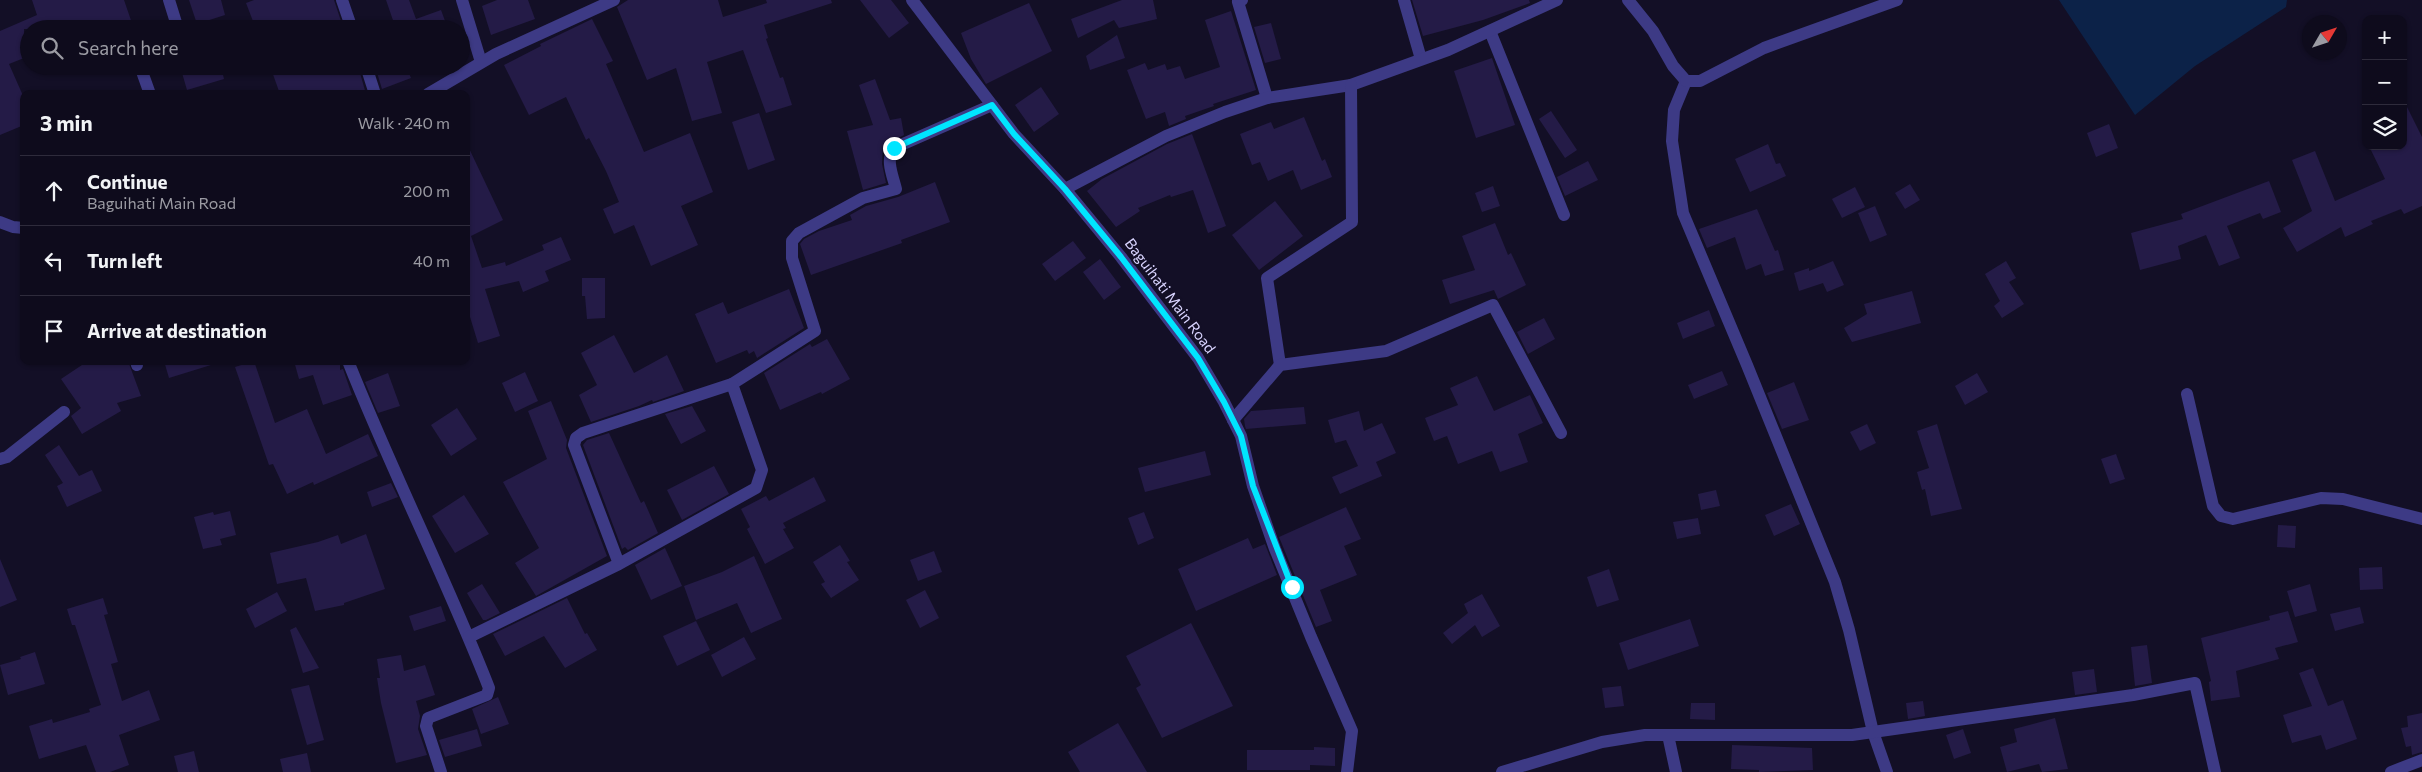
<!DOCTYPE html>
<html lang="en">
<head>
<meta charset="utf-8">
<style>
  :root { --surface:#0e0b1c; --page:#171425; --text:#f1f3f6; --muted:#9b9ba3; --line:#2e2b3b }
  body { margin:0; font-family:Commissioner,sans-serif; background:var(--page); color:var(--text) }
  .controls { position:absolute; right:15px; top:15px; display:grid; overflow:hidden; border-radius:10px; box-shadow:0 1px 4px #0004 }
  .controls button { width:45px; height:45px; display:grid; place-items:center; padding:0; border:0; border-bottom:1px solid var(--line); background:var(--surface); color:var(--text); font:25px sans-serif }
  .compass { position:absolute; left:2302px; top:15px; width:45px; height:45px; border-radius:50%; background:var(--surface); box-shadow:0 1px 4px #0004; rotate:51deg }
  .stop { position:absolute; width:15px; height:15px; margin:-11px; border:4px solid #00e5ff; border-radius:50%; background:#fff }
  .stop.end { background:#00e5ff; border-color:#fff; box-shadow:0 1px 5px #0008 }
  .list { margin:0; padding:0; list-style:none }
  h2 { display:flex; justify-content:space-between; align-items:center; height:65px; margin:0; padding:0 20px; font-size:21px }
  h2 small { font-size:16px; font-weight:400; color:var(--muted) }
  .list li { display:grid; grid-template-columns:32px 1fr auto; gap:15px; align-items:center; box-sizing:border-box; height:70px; padding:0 20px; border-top:1px solid var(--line) }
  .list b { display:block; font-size:19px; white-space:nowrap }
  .list p { margin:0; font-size:16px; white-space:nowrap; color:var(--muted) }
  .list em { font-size:16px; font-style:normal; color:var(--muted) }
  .icon { flex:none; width:28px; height:28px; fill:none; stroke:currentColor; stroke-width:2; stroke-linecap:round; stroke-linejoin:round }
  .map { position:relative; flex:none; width:2422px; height:772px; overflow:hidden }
  .search { position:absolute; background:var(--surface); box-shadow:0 1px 4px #0004; left:20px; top:20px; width:450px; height:55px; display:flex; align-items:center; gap:12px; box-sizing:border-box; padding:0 18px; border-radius:28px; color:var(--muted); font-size:19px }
  .panel { position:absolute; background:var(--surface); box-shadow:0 1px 4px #0004; left:20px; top:90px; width:450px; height:275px; border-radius:10px }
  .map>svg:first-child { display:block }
  .water { fill:#0c2248 }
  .building { fill:#241b47 }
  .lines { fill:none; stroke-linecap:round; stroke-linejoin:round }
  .minor { stroke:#3d3a85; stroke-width:12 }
  .route { stroke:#00e5ff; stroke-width:6 }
  .labels { text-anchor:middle; stroke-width:4.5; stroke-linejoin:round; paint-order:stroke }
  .street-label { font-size:15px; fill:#d9d4ff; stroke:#130f26 }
</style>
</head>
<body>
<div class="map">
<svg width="2422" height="772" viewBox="0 0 2422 772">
  <rect width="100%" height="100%" fill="#130f26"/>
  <polygon class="water" points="2059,0 2287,0 2286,7 2195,66 2135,115"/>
  <g class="building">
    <polygon points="32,0 124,0 134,29 24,29 24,58 9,64 24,98 24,125 0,135 0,31 37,15"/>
    <polygon points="189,0 221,0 225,15 197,24"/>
    <polygon points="254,0 334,0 343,27 256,29 246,3"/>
    <polygon points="386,0 409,0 416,19 441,10 448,29 396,29"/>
    <polygon points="497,0 528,0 535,19 491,35 482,6"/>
    <polygon points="628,0 718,0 723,17 767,3 766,0 831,0 832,3 764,25 768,38 766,39 780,78 783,77 792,105 766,113 743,50 707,62 722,113 692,121 676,68 647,80 617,7"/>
    <polygon points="860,0 891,0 909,23 889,38"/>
    <polygon points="1122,0 1153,0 1157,19 1119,28 1114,20 1078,38 1071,19"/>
    <polygon points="1412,0 1529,0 1530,3 1483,20 1423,36"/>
    <polygon points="1029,3 1052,51 986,84 971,59 961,33"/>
    <polygon points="1231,11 1256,90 1213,104 1214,106 1185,116 1186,119 1169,126 1165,112 1146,119 1127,70 1145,63 1148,70 1165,64 1167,70 1180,66 1185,79 1220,67 1205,20"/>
    <polygon points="592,19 613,61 606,64 644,152 690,133 713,192 681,206 698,245 651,266 634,225 614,234 603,209 619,202 606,171 589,138 586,140 566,97 529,115 504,65 541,46 540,44"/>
    <polygon points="1271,23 1281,59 1265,63 1254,27"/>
    <polygon points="1117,35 1125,58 1090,70 1086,56"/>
    <polygon points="1492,58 1515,125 1476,138 1454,71"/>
    <polygon points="180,66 221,66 224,79 187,90"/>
    <polygon points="270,66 358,66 366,94 280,94"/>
    <polygon points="375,66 406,66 411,78 382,89"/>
    <polygon points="875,79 890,120 901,118 904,135 883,146 882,164 886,183 863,190 847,131 873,125 859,85"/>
    <polygon points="1041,87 1059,114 1034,132 1015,105"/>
    <polygon points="2403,99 2422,137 2422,206 2404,214 2401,209 2371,221 2373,224 2345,237 2341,227 2297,252 2283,228 2312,211 2292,160 2315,151 2335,201 2385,179 2369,146 2403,146"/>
    <polygon points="1551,111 1577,150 1565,158 1539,119"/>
    <polygon points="759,113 775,160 748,170 732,122"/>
    <polygon points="1304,117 1322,161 1325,159 1332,177 1301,190 1293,170 1268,181 1260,162 1252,165 1240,134 1271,122 1274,129"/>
    <polygon points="2109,124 2118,148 2096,157 2087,133"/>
    <polygon points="1192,134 1226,226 1208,233 1193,190 1171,197 1170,195 1138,208 1140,211 1116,227 1087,191 1102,179 1167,144"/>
    <polygon points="466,142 503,220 471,236 482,268 505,262 506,266 544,250 542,245 561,237 571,260 545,271 549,281 523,292 519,281 485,289 500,336 478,343 466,304"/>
    <polygon points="1768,144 1776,164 1780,163 1786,176 1750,192 1735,159"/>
    <polygon points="1588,161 1598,180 1565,196 1557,177"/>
    <polygon points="2269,181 2281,212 2263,219 2260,213 2227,226 2240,258 2219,266 2206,235 2178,246 2181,259 2140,270 2131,233 2183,219 2181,214"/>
    <polygon points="935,182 950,222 901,240 902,243 811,275 800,244 804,239 819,231 852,220 850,215 866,206 898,197"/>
    <polygon points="1910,184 1920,200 1905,209 1895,193"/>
    <polygon points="1493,186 1500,206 1482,212 1475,193"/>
    <polygon points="1855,187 1865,207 1842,218 1832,199"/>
    <polygon points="1275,201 1303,236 1259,270 1232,235"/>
    <polygon points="1875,206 1887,235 1870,242 1858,213"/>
    <polygon points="1757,209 1775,251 1778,250 1784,270 1765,276 1761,264 1746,270 1735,237 1707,248 1699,229"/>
    <polygon points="1495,223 1508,255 1511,253 1526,285 1498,299 1494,290 1450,304 1442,280 1475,270 1462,236"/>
    <polygon points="1073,241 1086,258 1055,281 1042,264"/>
    <polygon points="1100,259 1121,287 1104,300 1083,272"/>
    <polygon points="1833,261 1844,285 1827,292 1823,283 1799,291 1794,273 1809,268 1809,271"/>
    <polygon points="2006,261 2016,278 2009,282 2024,304 2002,318 1994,306 2000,301 1985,274"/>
    <polygon points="582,278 605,278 605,318 587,319 585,296 582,296"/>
    <polygon points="789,289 804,328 757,358 754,351 749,354 747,350 716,363 695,314 723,302 728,314"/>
    <polygon points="1912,291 1921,323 1852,342 1844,328 1867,314 1864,304"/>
    <polygon points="1709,310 1715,326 1683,339 1677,323"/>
    <polygon points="1544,318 1555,339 1528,354 1517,332"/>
    <polygon points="614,335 634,373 667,355 684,391 653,402 652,400 639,406 591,422 579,395 597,385 581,353"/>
    <polygon points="827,339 850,379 822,394 821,392 780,410 764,373 810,344 812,347"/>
    <polygon points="88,361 128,361 141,396 117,403 121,411 82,434 71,416 81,408 61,379"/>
    <polygon points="164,361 210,361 211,365 169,378"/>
    <polygon points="254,361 275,423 307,409 326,454 368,434 378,456 314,485 313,482 287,494 273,464 269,465 235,367"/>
    <polygon points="294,361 340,361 340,370 343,369 352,395 323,405 313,375 299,379"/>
    <polygon points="1722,371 1728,385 1694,399 1688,385"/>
    <polygon points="525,372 538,401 515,412 502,383"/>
    <polygon points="388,373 400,406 378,413 365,382"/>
    <polygon points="1977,373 1988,392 1965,405 1955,386"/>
    <polygon points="1477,376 1494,411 1530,395 1543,423 1518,434 1528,462 1500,472 1492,451 1458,464 1447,436 1434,441 1425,418 1458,405 1450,388"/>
    <polygon points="1794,382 1809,420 1782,429 1767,393"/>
    <polygon points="551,401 567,440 566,448 607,556 536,596 515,563 539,548 503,482 547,459 528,411"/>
    <polygon points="692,406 706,431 681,444 665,414"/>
    <polygon points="1304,407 1306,424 1246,429 1245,426 1244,419 1251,411"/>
    <polygon points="457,408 477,439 451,456 431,425"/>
    <polygon points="1359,411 1364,431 1382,423 1396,453 1376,462 1382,476 1340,494 1332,477 1358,466 1346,440 1335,443 1328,420"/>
    <polygon points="1867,424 1876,443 1860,451 1850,432"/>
    <polygon points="1937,424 1962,509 1931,516 1925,489 1922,490 1917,472 1929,468 1917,431"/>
    <polygon points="609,433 641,503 644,501 658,533 628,550 625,547 622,549 583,445 587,440"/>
    <polygon points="59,445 79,476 92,470 102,491 67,507 57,486 63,483 45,455"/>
    <polygon points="1205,451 1211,475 1145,492 1138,468"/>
    <polygon points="2116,454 2125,479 2110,484 2101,459"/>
    <polygon points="714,466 729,494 682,520 667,490"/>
    <polygon points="814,477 826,501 783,523 786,528 783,529 794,548 765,564 747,529 750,527 741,509 766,496 769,501"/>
    <polygon points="391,483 398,497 372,507 367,492"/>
    <polygon points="1716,490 1720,506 1701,510 1698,494"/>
    <polygon points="464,495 489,534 455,553 432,516"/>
    <polygon points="1791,504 1800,524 1774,536 1765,515"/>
    <polygon points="1346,507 1361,539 1344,546 1357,575 1320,590 1332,621 1316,627 1279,537"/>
    <polygon points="230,511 236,535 220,539 222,545 203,549 194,517 213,512 214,515"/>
    <polygon points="1144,512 1154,538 1138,545 1128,518"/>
    <polygon points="1698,518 1701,534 1677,539 1673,522"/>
    <polygon points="2278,525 2296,526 2295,548 2277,547"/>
    <polygon points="366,534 385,589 344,603 344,605 315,611 306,578 277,584 270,553 318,542 338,535 341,544"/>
    <polygon points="1248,538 1253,549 1265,544 1277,575 1196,611 1178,569"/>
    <polygon points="840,545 850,561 847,562 859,580 831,598 821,584 825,582 813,562"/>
    <polygon points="665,548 682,586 651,600 635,565"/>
    <polygon points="934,551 942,572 918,581 910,560"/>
    <polygon points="754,556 782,619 751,633 737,603 696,620 684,586 722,572"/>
    <polygon points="0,559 17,600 0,607"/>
    <polygon points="2382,567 2383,589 2360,590 2359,568"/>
    <polygon points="1609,569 1619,600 1597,607 1587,577"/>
    <polygon points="482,584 500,613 486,620 483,620 467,593"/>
    <polygon points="2310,584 2317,611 2295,617 2287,591"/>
    <polygon points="925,590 939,618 920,628 906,600"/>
    <polygon points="277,592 287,611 255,628 246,609"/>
    <polygon points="1482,594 1500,626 1482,637 1475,625 1452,644 1443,633 1468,613 1464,604"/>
    <polygon points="103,598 108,614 104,615 118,662 111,664 122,701 149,690 160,720 119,735 129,765 110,772 96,772 86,745 39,759 29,726 52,719 53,723 90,712 89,709 101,705 75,625 72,625 67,609"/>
    <polygon points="567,598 585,634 587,633 597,650 565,668 544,636 505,656 493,634"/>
    <polygon points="441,606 446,621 414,631 409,616"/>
    <polygon points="2360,607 2364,623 2335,631 2330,614"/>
    <polygon points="2288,611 2298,642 2275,648 2279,659 2236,671 2240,697 2211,701 2209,682 2211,681 2201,638 2270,620 2269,616"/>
    <polygon points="1690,619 1699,646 1628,670 1619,643"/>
    <polygon points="696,621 710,650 677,666 663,636"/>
    <polygon points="1191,623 1233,706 1162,738 1136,688 1141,685 1126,656"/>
    <polygon points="296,627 319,668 303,673 290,630"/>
    <polygon points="744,637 756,659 722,677 711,655"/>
    <polygon points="2147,645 2152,683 2135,686 2131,647"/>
    <polygon points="35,652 45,684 8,695 0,665 21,659 20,657"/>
    <polygon points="401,655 404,671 425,665 435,695 416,701 420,716 418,729 427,755 396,763 381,703 377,678 380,678 377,659"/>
    <polygon points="2313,668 2328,706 2343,700 2357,739 2326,750 2321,735 2292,743 2283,715 2312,706 2299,673"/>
    <polygon points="2094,669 2097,692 2075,695 2072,672"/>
    <polygon points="309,685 324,740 307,745 291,689"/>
    <polygon points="1621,686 1624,706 1605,708 1602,688"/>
    <polygon points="498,697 509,724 481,734 472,709"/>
    <polygon points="1923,701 1925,716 1908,719 1906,703"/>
    <polygon points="1691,703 1715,703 1715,720 1690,719"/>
    <polygon points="2422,713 2422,752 2412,755 2411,746 2406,747 2401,728 2408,727 2407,716"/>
    <polygon points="2055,718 2068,769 2042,772 2039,764 2007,772 2000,747 2017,742 2014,729"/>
    <polygon points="1118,723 1147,772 1080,772 1068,752"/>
    <polygon points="477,729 482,746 445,757 439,740"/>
    <polygon points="1963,729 1971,753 1954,759 1946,735"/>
    <polygon points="1732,745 1812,748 1813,770 1759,772 1759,770 1731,769"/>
    <polygon points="1314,747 1335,748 1335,766 1310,765 1310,770 1247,770 1247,750 1314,750"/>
    <polygon points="194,751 199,772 178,772 174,756"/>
    <polygon points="307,753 311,772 283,772 280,759"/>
  </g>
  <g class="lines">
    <g class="minor">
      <polyline points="169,0 178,29"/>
      <polyline points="342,0 352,29"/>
      <polyline points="462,0 481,62"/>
      <polyline points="912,0 1014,134 1065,189 1121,257 1198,358 1224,402 1241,436 1253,486 1275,549 1311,637 1352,731 1347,772"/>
      <polyline points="1242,0 1238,2 1267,98"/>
      <polyline points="1404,0 1421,59"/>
      <polyline points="1628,0 1653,31 1673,66 1686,81 1674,110 1672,141 1683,213 1747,365 1835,582 1849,630 1873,732 1887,772"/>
      <polyline points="1490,31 1564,215"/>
      <polyline points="140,66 150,94"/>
      <polyline points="366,66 375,94"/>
      <polyline points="1686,81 1700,81 1764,48 1897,0"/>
      <polyline points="428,94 496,54 614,0"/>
      <polyline points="1065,189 1166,136 1225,112 1267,98 1351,85 1448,50 1557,0"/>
      <polyline points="0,222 13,227 24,228"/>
      <polyline points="136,361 137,365"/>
      <path d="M348,361C392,472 446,578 489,688L487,695L428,718L426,726L441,772"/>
      <polyline points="1280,365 1267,278 1352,222 1351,85"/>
      <path d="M732,384L815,331L792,258V241L799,233L863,198L896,189C893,176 885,160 894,148L992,105"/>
      <polyline points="2187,394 2213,506 2221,516 2233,519 2321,498 2343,499 2422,519"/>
      <polyline points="1233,420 1280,365 1386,351 1493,305 1561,433"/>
      <polyline points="0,459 7,457 64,412"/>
      <polyline points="469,637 619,564 756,488 762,470 732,384 583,433 576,438 574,445 619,564"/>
      <polyline points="1668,735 1676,772"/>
      <polyline points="1502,772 1602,742 1645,735 1852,735 2133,695 2195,683 2215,772"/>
      <polyline points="2391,772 2422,760"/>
    </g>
  </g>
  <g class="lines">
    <polyline class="route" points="894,148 992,105 1014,134 1065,189 1121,257 1198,358 1224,402 1241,436 1253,486 1292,587"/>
  </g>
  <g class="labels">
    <g class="street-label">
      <text transform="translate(1170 296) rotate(53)" y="5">Baguihati Main Road</text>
    </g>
  </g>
</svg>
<div class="controls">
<button>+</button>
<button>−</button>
<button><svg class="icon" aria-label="layers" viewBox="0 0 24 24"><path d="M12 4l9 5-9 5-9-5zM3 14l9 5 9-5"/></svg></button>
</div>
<svg class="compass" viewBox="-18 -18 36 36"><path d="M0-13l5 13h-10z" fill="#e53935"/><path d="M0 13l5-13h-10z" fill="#9b9ba3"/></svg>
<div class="stop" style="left:1292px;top:587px"></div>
<div class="stop end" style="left:894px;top:148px"></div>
<div class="search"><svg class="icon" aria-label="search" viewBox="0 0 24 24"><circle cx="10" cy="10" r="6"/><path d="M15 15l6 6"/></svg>Search here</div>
<section class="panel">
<h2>3 min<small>Walk · 240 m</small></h2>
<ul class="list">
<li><svg class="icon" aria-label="ahead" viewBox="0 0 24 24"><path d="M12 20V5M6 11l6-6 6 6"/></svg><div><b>Continue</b><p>Baguihati Main Road</p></div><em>200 m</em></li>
<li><svg class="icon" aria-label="left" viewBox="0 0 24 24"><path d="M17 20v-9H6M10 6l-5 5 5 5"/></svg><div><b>Turn left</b></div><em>40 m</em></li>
<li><svg class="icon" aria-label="arrive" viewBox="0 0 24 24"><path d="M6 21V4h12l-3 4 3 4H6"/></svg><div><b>Arrive at destination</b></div></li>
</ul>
</section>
</div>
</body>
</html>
